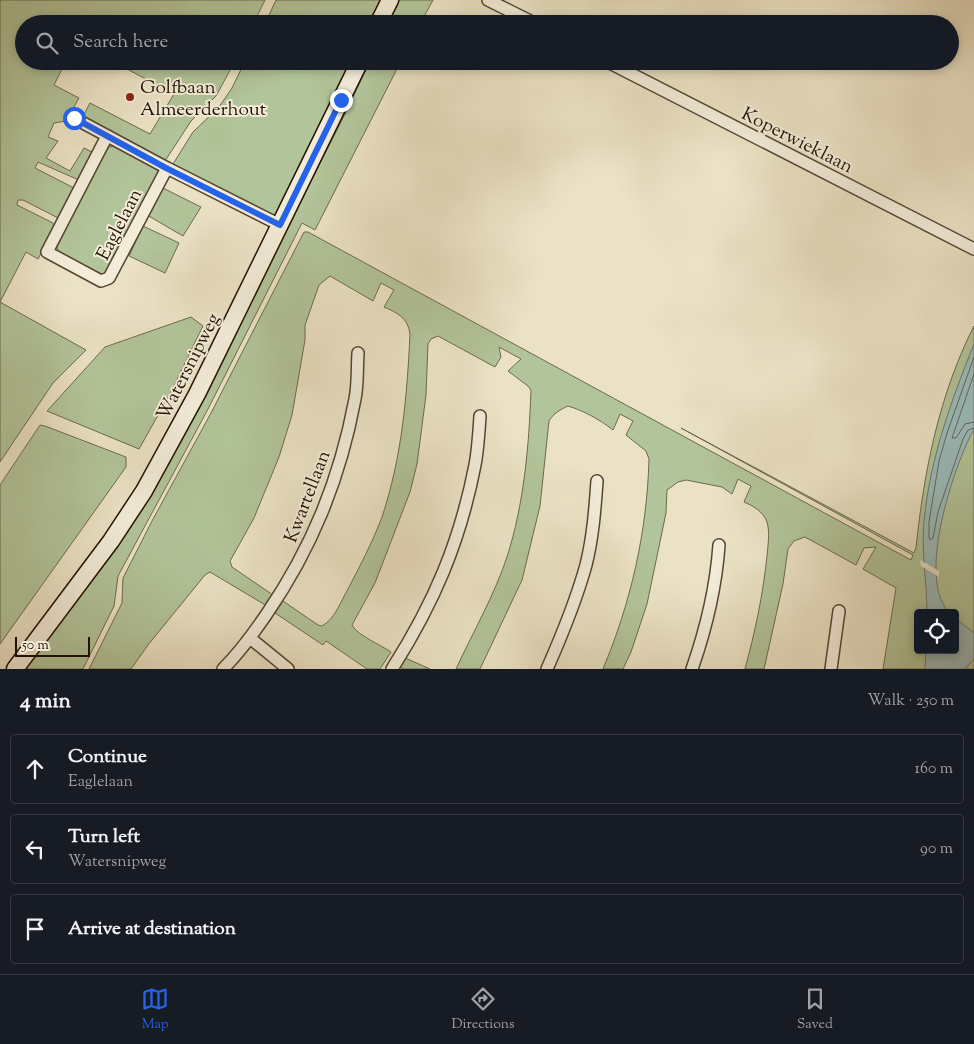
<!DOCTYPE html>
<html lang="en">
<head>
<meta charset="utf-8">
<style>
  :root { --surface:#171b24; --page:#242831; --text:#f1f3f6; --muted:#9ea1a6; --line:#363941; --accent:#2563eb }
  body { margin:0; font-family:"Sorts Mill Goudy",serif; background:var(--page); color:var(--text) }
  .controls { position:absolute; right:15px; bottom:15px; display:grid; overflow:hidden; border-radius:5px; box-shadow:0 2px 8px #0003 }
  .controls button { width:45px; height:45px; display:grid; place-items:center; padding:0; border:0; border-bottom:1px solid var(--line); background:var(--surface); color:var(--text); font:25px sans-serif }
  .scale { position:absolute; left:15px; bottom:12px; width:75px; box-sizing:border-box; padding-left:5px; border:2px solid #241100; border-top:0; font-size:14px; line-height:18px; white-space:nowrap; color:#241100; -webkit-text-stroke:4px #f2ecd9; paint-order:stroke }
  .stop { position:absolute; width:15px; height:15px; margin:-11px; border:4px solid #2563eb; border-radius:50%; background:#fff }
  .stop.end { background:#2563eb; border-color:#fff; box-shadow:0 1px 5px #0008 }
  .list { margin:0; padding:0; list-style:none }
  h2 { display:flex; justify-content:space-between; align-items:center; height:65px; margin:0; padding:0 20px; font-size:21px }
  h2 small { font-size:16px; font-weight:400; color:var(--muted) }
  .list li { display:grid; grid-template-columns:32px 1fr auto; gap:15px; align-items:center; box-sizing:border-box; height:70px; margin:0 10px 10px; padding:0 10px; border:1px solid var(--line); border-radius:5px }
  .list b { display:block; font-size:19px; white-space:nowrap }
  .list p { margin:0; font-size:16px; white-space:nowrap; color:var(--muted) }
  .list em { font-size:16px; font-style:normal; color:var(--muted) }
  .icon { flex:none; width:28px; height:28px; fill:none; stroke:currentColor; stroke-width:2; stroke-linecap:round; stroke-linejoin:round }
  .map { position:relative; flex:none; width:974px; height:669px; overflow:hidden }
  .search { position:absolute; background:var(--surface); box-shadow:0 2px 8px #0003; left:15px; right:15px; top:15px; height:55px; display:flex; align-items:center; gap:12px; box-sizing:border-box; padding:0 18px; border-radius:28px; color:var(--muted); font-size:19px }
  .sheet { height:305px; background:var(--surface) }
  nav { display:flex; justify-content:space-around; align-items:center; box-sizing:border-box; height:70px; border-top:1px solid var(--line); background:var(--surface); font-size:14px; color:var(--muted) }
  nav a { display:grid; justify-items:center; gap:2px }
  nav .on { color:var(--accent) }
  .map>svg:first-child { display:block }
  .green { fill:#b2c499; stroke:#6b6a4c; fill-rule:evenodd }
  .water { fill:#9bbcbc; stroke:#6b7871 }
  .pier { fill:#ebe2c5 }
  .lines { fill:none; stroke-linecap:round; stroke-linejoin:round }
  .shore { stroke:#60665e; stroke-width:1 }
  .street-casing { stroke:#564531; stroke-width:14 }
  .secondary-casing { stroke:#241100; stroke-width:19 }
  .street { stroke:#f2ecd9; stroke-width:11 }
  .secondary { stroke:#f2ecd9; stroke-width:16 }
  .route { stroke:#2563eb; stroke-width:6 }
  .poi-dot { fill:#8f2418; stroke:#f2ecd9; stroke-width:2 }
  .labels { text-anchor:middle; stroke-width:4; stroke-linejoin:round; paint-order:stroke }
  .poi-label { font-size:19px; fill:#241100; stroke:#f2ecd9; text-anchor:start }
  .street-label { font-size:19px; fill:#241100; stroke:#f2ecd9 }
</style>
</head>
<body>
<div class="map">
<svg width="974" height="669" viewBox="0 0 974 669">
  <rect width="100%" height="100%" fill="#ebe2c5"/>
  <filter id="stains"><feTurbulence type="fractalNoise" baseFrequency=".004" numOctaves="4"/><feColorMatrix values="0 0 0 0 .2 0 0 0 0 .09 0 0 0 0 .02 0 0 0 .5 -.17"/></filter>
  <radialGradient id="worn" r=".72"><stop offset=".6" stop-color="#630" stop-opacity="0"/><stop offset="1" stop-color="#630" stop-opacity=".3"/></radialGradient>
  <g class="green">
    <polygon points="0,0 265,0 253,24 24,24 24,61 66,61 54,85 79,98 66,121 54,123 48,137 58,141 46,158 70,171 84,148 94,153 81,181 38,162 35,168 74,188 60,219 23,200 18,200 17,205 53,223 54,230 38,259 26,252 0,302"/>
    <polygon points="276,0 385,0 374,24 265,24"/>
    <polygon points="399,0 433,0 420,24 388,24"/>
    <polygon points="112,61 235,61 216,96 191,121 165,161 82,118 90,103 150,134 174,94"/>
    <polygon points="245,61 355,61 277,216 271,217 173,164 193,132 219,107 232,88"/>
    <polygon points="370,61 401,61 315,230 302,223 207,411 118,576 114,606 83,669 23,669 203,393 343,118"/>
    <polygon points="117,146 154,165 158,171 157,178 105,275 99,275 59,254 57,247 64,231 103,154 109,147"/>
    <polygon points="161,187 201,207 183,236 147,215"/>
    <polygon points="143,226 179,243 165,273 129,256"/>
    <path d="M304,232H308L911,560L913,555L681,428L914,553L916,548C924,471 939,395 974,326V669H883L896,588L863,569L876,547L864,548L856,565L805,537L794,541L788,549L783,584L764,669H745C755,632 763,595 767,556C768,545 770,532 767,522C763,511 753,506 744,502L751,486L738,479L732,494L722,487L686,480L678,482L667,490L666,513L647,604L631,652L623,669H603C631,602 647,532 649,459L646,451L626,435L633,421L620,414L613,430C599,419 584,411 568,406C561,409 553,414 549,421L540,506L522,580L480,669H456C473,632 494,596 507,557C524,504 529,446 531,390L528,386L508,371L521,359L499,347L501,357L495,367L438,336L431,339L428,344L426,395L417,464L410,492L375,583L352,625C357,635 381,645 391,652L380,669H367L326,641L323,645L275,613L283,601L318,625L322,626C335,619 341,601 348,589C360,566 373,541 382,517C402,457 407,396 410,334C408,318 398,313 384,307L394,290L381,283L373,301L330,276L319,285L305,325V340L292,415L279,457L254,518L230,561L232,567L273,595L267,606L210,572L205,575L148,645L131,669H89L122,603L123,578L152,521L211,413ZM918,613H955V650H918Z"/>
    <polygon points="0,302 86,350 53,383 0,462"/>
    <polygon points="191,317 203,326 170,394 139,449 47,411 105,347"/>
    <polygon points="40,425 45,426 126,457 126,467 0,644 0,485"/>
    <polygon points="403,657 430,669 404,669 397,666"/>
  </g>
  <g class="water">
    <path d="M974,344V429C954,465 915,581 950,613H927C927,582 921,552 924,521C930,459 951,401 974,344Z"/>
    <polygon points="955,618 974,633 974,659 965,669 925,669 926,650 955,650"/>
  </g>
  <polygon class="pier" points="920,560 939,571 939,577 921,566"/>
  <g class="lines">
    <g class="shore">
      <polyline points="974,357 947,433 939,461 929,522 929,537 930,540 933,538 938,512 963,439 968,430 974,428"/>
      <polyline points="974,374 952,438 956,438 965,424 974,422"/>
    </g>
    <g class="street-casing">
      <g id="street">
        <polyline points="488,0 536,24"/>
        <polyline points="606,61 974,249"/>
        <polyline points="74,118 167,168 280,225"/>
        <polyline points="107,136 47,252 101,281 109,278 167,168"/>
        <polyline points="250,638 288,669"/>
        <path d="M223,669C239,653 253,634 266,615C312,548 340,479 355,399C358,384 357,368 358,353"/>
        <path d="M392,669C434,603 460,542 475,465C478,449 479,432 480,416"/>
        <path d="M547,669C562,635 576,601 586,565C593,537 595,509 597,481"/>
        <path d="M692,669C706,629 716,588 719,545"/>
        <polyline points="831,669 839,611"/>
      </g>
    </g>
    <g class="secondary-casing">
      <g id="secondary">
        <polyline points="378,24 390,0"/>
        <polyline points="15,669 111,541 144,491 197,394 360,61"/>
      </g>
    </g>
    <use href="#street" class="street"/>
    <use href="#secondary" class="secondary"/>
  </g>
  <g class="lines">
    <polyline class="route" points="74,118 166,168 280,225 341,100"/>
  </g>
  <circle class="poi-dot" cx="130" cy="97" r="5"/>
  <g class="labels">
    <g class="poi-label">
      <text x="140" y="93">Golfbaan<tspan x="140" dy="22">Almeerderhout</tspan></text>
    </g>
    <g class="street-label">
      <text transform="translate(798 139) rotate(27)" y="7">Koperwieklaan</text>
      <text transform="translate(118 224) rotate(-63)" y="7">Eaglelaan</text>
      <text transform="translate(187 366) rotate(-63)" y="7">Watersnipweg</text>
      <text transform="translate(306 496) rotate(-69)" y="7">Kwartellaan</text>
    </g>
  </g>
  <rect width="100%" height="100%" filter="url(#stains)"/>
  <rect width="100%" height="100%" fill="url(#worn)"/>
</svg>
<div class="controls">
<button><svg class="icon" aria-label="locate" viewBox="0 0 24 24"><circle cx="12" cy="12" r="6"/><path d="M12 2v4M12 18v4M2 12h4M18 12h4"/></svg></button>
</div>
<div class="scale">50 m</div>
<div class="stop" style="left:74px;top:118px"></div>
<div class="stop end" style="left:341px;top:100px"></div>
<div class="search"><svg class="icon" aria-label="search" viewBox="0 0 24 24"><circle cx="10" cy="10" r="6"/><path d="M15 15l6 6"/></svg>Search here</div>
</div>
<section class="sheet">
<h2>4 min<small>Walk · 250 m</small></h2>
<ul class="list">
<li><svg class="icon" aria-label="ahead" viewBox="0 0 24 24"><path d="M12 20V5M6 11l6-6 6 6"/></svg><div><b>Continue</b><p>Eaglelaan</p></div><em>160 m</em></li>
<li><svg class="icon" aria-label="left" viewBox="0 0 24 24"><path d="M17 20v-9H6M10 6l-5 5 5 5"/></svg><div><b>Turn left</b><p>Watersnipweg</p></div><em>90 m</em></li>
<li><svg class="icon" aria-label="arrive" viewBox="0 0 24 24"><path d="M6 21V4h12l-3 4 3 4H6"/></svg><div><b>Arrive at destination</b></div></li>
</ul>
</section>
<nav>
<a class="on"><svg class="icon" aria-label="map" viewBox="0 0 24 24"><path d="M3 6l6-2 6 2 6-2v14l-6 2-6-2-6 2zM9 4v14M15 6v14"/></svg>Map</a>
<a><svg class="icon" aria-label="directions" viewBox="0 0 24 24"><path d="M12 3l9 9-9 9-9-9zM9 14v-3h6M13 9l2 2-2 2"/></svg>Directions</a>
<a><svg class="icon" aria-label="saved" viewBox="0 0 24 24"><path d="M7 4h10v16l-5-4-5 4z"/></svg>Saved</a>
</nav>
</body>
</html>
